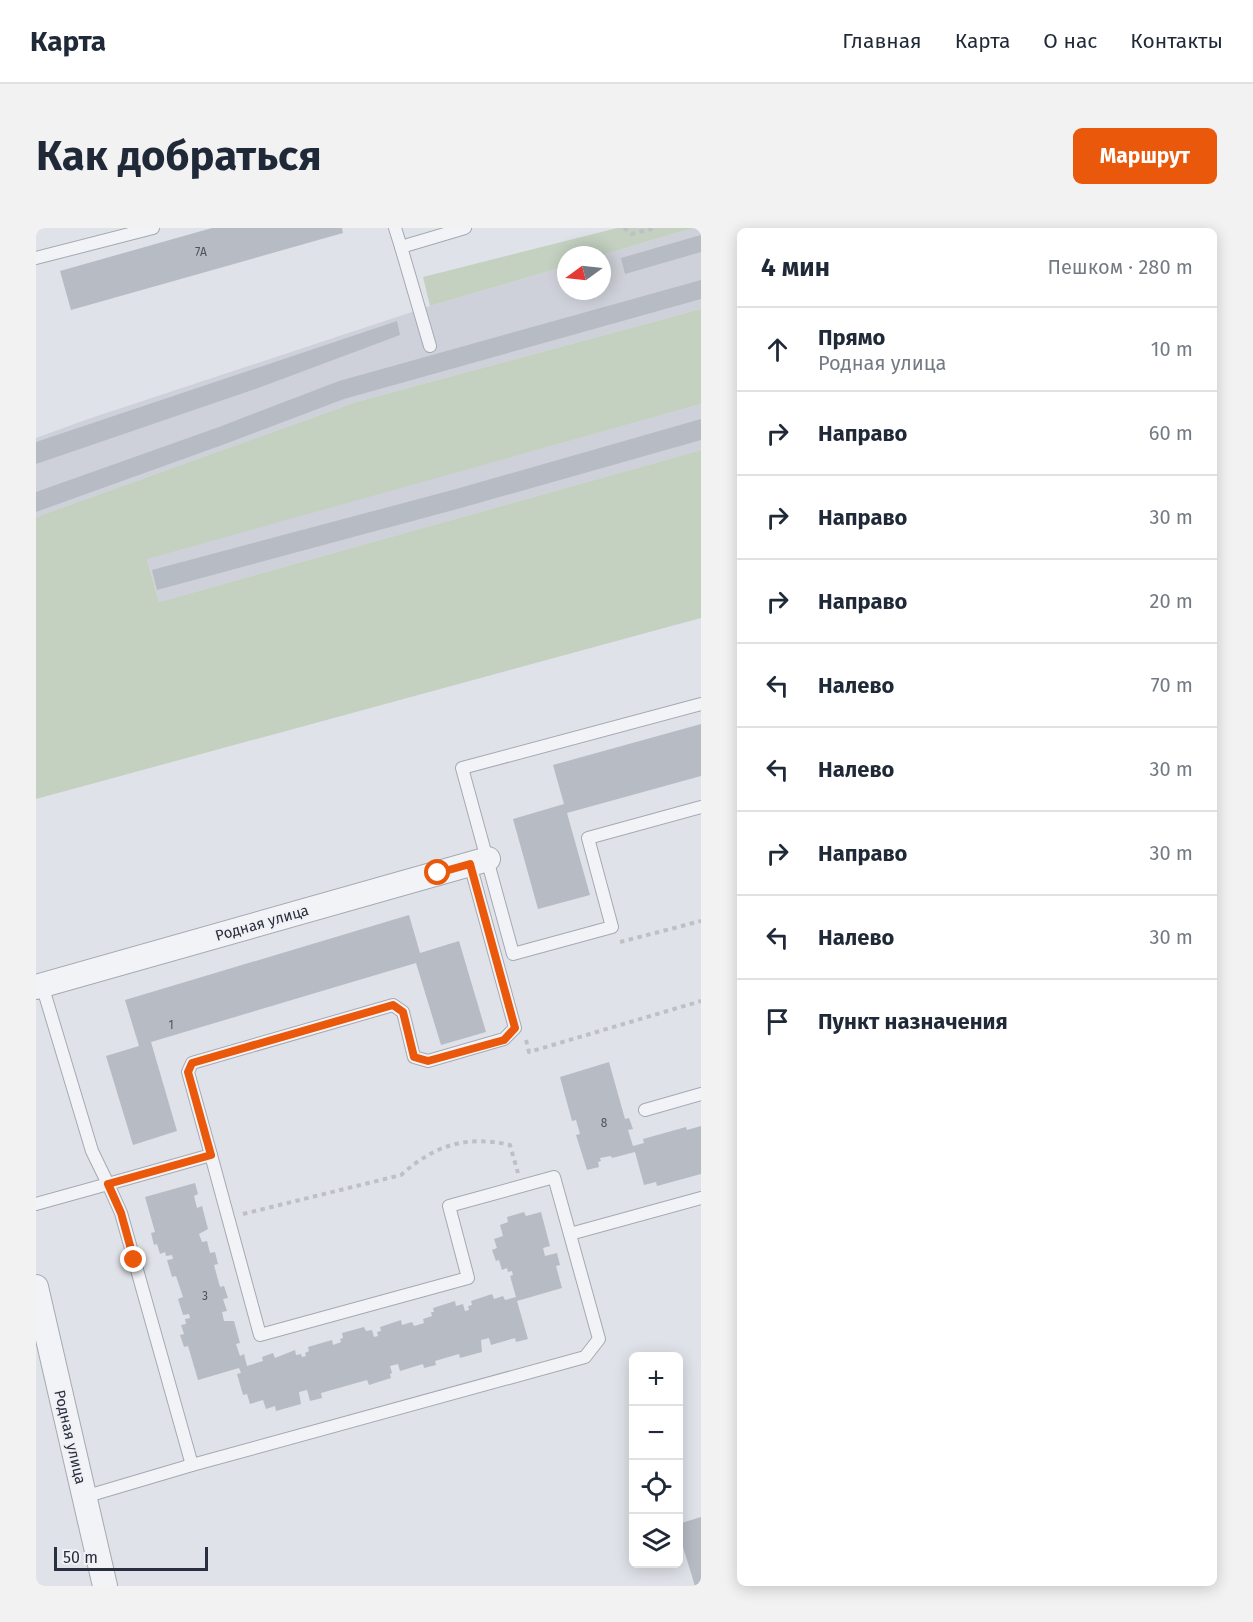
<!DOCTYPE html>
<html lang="ru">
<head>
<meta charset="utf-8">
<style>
  :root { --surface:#fff; --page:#f2f2f3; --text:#1f2937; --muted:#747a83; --line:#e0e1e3; --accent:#ea580c }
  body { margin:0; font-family:"Fira Sans",sans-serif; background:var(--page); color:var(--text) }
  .controls { position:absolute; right:18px; bottom:18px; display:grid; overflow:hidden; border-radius:9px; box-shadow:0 3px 15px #0003 }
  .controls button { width:54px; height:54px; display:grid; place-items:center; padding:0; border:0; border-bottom:2px solid var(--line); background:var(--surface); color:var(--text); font:30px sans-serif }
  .compass { position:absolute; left:521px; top:18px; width:54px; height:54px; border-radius:50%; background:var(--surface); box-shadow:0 3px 15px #0003; rotate:255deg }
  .scale { position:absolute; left:18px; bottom:15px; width:154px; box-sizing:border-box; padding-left:6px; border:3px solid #292f3e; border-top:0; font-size:16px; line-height:21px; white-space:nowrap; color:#292f3e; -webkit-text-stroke:4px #eff1f5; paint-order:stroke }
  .stop { position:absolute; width:18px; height:18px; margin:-14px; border:4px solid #ea580c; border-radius:50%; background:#fff }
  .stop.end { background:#ea580c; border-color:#fff; box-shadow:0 2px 6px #0008 }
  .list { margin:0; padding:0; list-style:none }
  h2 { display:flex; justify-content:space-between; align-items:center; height:78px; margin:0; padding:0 24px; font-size:26px }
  h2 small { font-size:20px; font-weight:400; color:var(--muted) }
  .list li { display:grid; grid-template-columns:39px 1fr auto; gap:18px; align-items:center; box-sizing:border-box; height:84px; padding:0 24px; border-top:2px solid var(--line) }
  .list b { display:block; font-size:22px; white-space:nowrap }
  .list p { margin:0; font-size:20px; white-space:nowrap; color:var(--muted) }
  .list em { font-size:20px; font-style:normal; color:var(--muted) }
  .icon { flex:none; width:33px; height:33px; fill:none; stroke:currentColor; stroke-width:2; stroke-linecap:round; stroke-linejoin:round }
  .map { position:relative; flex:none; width:665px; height:1358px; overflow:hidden; border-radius:9px }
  header { display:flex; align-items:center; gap:36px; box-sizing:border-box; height:84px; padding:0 30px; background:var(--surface); border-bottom:2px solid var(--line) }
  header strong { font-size:28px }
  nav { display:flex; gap:33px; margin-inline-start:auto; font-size:21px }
  .intro { display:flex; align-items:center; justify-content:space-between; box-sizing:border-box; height:144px; padding:0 36px }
  h1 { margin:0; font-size:42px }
  .button { padding:15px 27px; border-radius:9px; background:var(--accent); color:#fff; font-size:21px; font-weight:700 }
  main { display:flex; gap:36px; padding:0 36px }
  aside { flex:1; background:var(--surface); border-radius:9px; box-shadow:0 3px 15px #0003 }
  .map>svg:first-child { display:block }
  .built { fill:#ced1d9 }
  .green { fill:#c4d1c1 }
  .building { fill:#b7bbc4 }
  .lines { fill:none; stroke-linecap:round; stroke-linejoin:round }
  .service-casing { stroke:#a5a9b2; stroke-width:14 }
  .minor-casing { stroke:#a5a9b2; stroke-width:26 }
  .path { stroke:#bec0c6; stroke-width:4; stroke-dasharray:4.5 4.5; stroke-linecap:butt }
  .service { stroke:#f2f3f6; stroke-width:12 }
  .minor { stroke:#f2f3f6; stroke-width:24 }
  .route { stroke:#ea580c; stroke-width:8 }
  .labels { text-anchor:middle; stroke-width:4.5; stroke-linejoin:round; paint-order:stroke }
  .number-label { font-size:12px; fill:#4c5260 }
  .street-label { font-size:15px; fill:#292f3e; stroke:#eff1f5 }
</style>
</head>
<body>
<header>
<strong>Карта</strong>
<nav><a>Главная</a><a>Карта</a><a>О нас</a><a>Контакты</a></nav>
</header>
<div class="intro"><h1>Как добраться</h1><a class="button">Маршрут</a></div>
<main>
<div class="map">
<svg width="665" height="1358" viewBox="0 0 665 1358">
  <rect width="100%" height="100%" fill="#dfe2e8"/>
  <g class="built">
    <polygon points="657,0 665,0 665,81 320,174 0,289 0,210 55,190 394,78 530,38 530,63 566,63 566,27"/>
    <polygon points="665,176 665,222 123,374 111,330"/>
  </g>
  <g class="green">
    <polygon points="581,0 657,0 566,27 530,27 530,38 394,78 387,49"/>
    <polygon points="665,81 665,176 111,331 123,374 665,222 665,390 0,571 0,289 320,174"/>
  </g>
  <g class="building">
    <polygon points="176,0 306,0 307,5 35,82 24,43"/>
    <polygon points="665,7 665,24 589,46 585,30"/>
    <polygon points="665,52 665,71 308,171 189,216 0,284 0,264 183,199 303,153"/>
    <polygon points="361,93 364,107 225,159 0,236 0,214"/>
    <polygon points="665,191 665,212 425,280 121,362 116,342 420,261"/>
    <polygon points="665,496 665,548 531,585 554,667 502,681 477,591 528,576 517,537"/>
    <polygon points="373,687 384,725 423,713 450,804 405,817 380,735 115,814 141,903 97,917 70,828 103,818 89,772"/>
    <polygon points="573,834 589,891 593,890 597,901 592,902 597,918 608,915 607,911 650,899 651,902 665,898 665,946 621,958 620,954 608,957 599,924 576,930 575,928 564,930 565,933 562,934 563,939 551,942 540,907 544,906 540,892 536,893 524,849"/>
    <polygon points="159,955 162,966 158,968 161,980 166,978 172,1001 163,1006 166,1014 171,1013 174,1025 179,1024 182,1036 178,1037 184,1059 188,1058 192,1070 187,1071 191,1083 186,1084 188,1093 198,1093 204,1115 200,1116 204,1128 208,1126 211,1138 227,1133 226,1129 237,1125 239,1130 259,1122 260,1127 265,1126 266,1129 270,1128 269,1125 273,1123 272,1119 296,1112 297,1117 305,1114 304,1111 307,1110 306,1105 328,1099 330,1103 336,1102 338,1109 342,1108 341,1104 345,1103 344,1099 365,1092 366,1097 376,1094 378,1098 388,1095 387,1091 396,1088 395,1084 398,1084 397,1080 419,1073 420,1078 427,1076 429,1083 433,1082 432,1078 436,1077 435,1073 456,1066 458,1071 467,1068 469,1072 480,1069 474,1048 477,1047 476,1043 472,1044 471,1040 466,1042 463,1032 460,1033 456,1022 461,1020 458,1011 467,1008 464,997 472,994 471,989 488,984 490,988 505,984 514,1018 507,1020 509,1028 521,1025 524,1037 520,1038 526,1060 481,1073 492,1111 480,1114 479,1110 455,1117 453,1110 445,1112 446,1124 424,1130 423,1126 399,1133 400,1137 388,1140 387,1136 364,1143 362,1136 354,1138 356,1145 354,1146 355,1150 333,1157 331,1152 285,1165 286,1170 274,1173 271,1162 263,1164 265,1176 240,1183 239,1178 230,1181 227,1172 214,1176 211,1166 207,1167 201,1146 205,1145 203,1140 162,1152 152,1118 148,1119 144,1107 148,1106 145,1097 150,1096 149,1091 154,1090 153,1086 147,1087 142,1071 147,1069 140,1048 136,1049 131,1032 137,1031 136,1027 130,1028 129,1024 124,1026 121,1016 118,1017 115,1005 119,1004 109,969"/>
    <polygon points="665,1289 665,1358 659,1358 642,1303 642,1296"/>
  </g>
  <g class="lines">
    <g class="service-casing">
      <g id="service">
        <polyline points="359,0 365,19 429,0"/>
        <polyline points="365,19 394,118"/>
        <polyline points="0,30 117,0"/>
        <polyline points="665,476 426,540 477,726 576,699 552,610 665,579"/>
        <polyline points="609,882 665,866"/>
        <polygon points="175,927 224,1107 432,1050 413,978 518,949 563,1111 549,1129 156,1237 85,985 72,956"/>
        <polyline points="175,927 152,844 156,835 357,777 367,784 378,829 392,833 468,811 479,800 434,636"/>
        <polyline points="0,976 72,956 56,923 6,757"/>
        <polyline points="534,1006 665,970"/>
        <polyline points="48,1269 156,1237"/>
      </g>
    </g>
    <g class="minor-casing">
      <g id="minor">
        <polyline points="0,759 452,631"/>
        <polyline points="0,1059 69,1358"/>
      </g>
    </g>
    <g class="path">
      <polyline points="588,0 595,6 619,0"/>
      <polyline points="584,714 665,693"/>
      <polyline points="490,812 493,824 665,773"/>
      <path d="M207,986L365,947C399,917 430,907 474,917L482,945"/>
    </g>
    <use href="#service" class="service"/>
    <use href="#minor" class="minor"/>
  </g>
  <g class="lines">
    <polyline class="route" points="98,1032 85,985 72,956 175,927 152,844 156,835 357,777 367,784 378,829 392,833 468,812 479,800 434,636 402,645"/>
  </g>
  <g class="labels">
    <g class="number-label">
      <text x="165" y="28">7А</text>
      <text x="135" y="801">1</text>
      <text x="568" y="899">8</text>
      <text x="169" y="1072">3</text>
    </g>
    <g class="street-label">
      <text transform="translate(226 695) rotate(-16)" y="5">Родная улица</text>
      <text transform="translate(34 1209) rotate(77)" y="5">Родная улица</text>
    </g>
  </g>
</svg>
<div class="controls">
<button>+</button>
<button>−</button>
<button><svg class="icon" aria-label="locate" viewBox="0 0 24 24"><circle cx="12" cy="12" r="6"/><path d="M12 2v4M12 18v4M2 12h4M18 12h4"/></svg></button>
<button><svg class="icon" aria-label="layers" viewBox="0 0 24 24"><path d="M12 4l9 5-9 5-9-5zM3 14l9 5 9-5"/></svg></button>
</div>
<svg class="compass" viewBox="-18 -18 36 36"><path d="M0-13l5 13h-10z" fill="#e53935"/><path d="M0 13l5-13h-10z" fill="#747a83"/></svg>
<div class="scale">50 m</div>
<div class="stop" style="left:402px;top:645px"></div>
<div class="stop end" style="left:98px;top:1032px"></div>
</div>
<aside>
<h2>4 мин<small>Пешком · 280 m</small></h2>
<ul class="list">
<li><svg class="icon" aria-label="ahead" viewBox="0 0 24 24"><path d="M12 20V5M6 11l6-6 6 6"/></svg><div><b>Прямо</b><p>Родная улица</p></div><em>10 m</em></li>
<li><svg class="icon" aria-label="right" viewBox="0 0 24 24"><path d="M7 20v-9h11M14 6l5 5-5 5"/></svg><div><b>Направо</b></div><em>60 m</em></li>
<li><svg class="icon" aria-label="right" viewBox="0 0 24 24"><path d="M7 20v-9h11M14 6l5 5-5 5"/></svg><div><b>Направо</b></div><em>30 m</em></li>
<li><svg class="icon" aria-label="right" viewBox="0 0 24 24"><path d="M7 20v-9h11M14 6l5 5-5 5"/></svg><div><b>Направо</b></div><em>20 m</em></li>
<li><svg class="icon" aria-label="left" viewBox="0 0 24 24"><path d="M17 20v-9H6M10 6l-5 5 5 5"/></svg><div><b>Налево</b></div><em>70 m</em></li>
<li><svg class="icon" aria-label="left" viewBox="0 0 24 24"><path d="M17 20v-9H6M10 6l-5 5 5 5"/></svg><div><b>Налево</b></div><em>30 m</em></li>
<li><svg class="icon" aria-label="right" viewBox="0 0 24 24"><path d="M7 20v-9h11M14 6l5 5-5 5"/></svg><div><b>Направо</b></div><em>30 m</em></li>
<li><svg class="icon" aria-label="left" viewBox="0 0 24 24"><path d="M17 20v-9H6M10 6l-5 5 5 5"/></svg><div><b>Налево</b></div><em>30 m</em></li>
<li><svg class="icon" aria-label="arrive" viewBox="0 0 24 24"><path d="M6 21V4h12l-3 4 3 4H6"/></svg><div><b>Пункт назначения</b></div></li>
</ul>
</aside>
</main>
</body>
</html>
